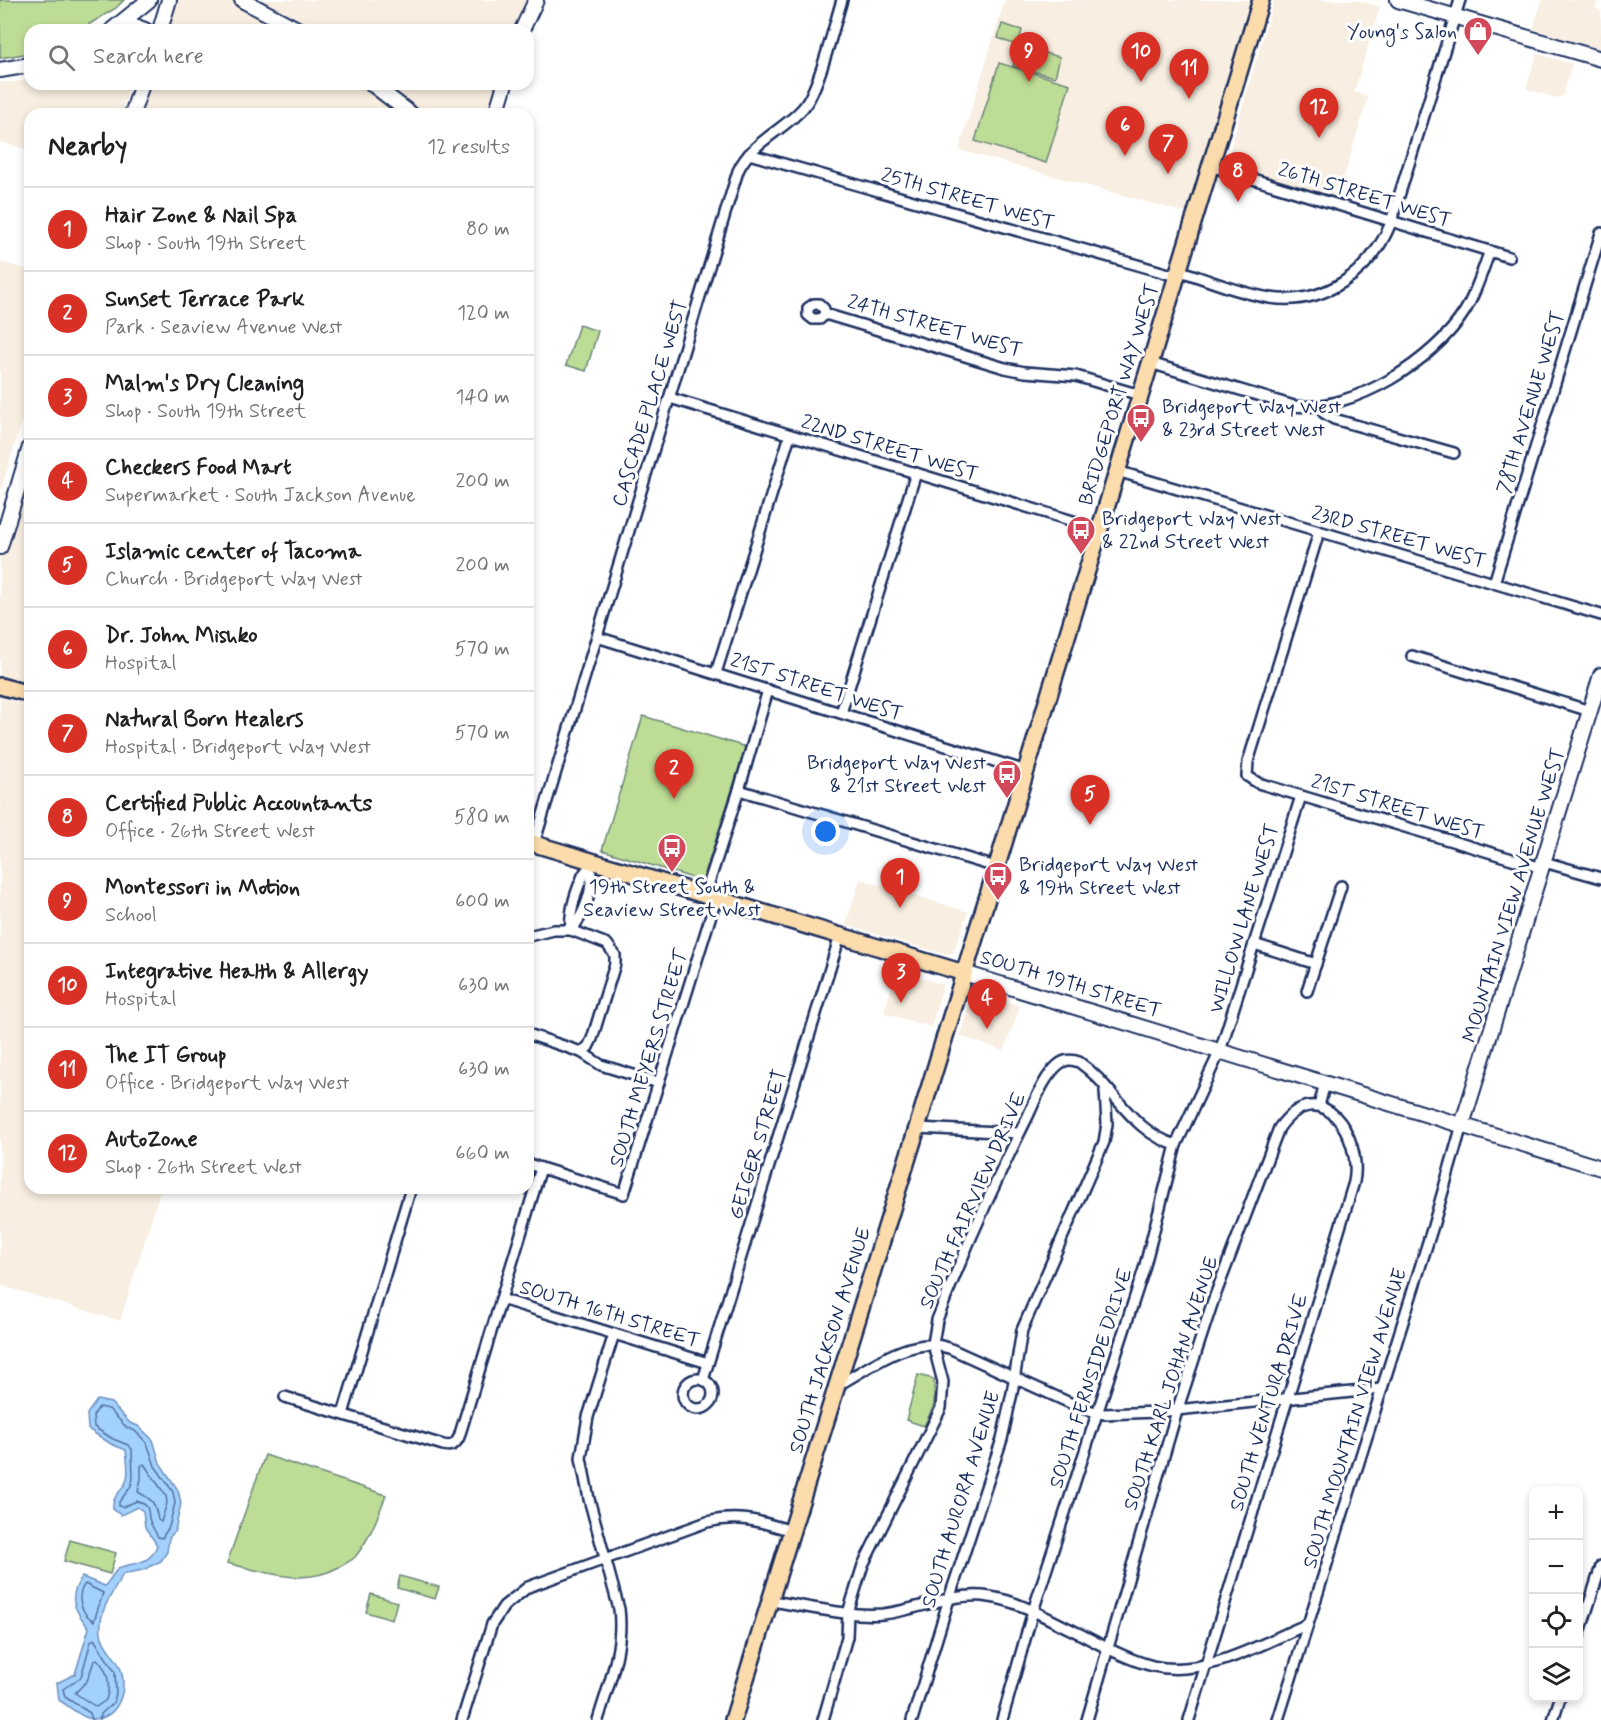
<!DOCTYPE html>
<html lang="en">
<head>
<meta charset="utf-8">
<style>
  :root { --surface:#fff; --page:#f2f2f2; --text:#202124; --muted:#757577; --line:#e0e0e0; --accent:#d93025 }
  body { margin:0; font-family:Mynerve,sans-serif; background:var(--page); color:var(--text) }
  .controls { position:absolute; right:18px; bottom:18px; display:grid; overflow:hidden; border-radius:12px; box-shadow:0 3px 9px #0003 }
  .controls button { width:54px; height:54px; display:grid; place-items:center; padding:0; border:0; border-bottom:2px solid var(--line); background:var(--surface); color:var(--text); font:30px sans-serif }
  .you { position:absolute; left:826px; top:832px; width:21px; height:21px; margin:-15px; border:4px solid #fff; border-radius:50%; background:#1a73e8; box-shadow:0 0 0 9px #1a73e833 }
  .badge { display:grid; place-items:center; width:39px; height:39px; border-radius:50%; background:var(--accent); color:#fff; font-size:20px; font-weight:700 }
  .pin { position:absolute; translate:-50% -50px; filter:drop-shadow(0 2px 3px #0008) }
  .pin::after { content:''; position:absolute; top:32px; width:21px; height:18px; background:inherit; clip-path:polygon(0 0,100% 0,50% 100%) }
  .list { margin:0; padding:0; list-style:none }
  h2 { display:flex; justify-content:space-between; align-items:center; height:78px; margin:0; padding:0 24px; font-size:26px }
  h2 small { font-size:20px; font-weight:400; color:var(--muted) }
  .list li { display:grid; grid-template-columns:39px 1fr auto; gap:18px; align-items:center; box-sizing:border-box; height:84px; padding:0 24px; border-top:2px solid var(--line) }
  .list b { display:block; font-size:22px; white-space:nowrap }
  .list p { margin:0; font-size:20px; white-space:nowrap; color:var(--muted) }
  .list em { font-size:20px; font-style:normal; color:var(--muted) }
  .icon { flex:none; width:33px; height:33px; fill:none; stroke:currentColor; stroke-width:2; stroke-linecap:round; stroke-linejoin:round }
  .map { position:relative; flex:none; width:1601px; height:1720px; overflow:hidden }
  .search { position:absolute; background:var(--surface); box-shadow:0 3px 9px #0003; left:24px; top:24px; width:510px; height:66px; display:flex; align-items:center; gap:15px; box-sizing:border-box; padding:0 21px; border-radius:18px; color:var(--muted); font-size:22px }
  .panel { position:absolute; background:var(--surface); box-shadow:0 3px 9px #0003; left:24px; top:108px; width:510px; height:1086px; border-radius:18px }
  .map>svg:first-child { display:block }
  .built { fill:#f8eee1 }
  .green { fill:#bddc95; stroke:#6c867a; stroke-width:1.5 }
  .water { fill:#a3d1fe; stroke:#6d90be; stroke-width:1.5 }
  .lines { fill:none; stroke-linecap:round; stroke-linejoin:round }
  .shore { stroke:#51709e; stroke-width:1.5 }
  .street-casing { stroke:#1b2f5e; stroke-width:14 }
  .secondary-casing { stroke:#1b2f5e; stroke-width:18 }
  .primary-casing { stroke:#1b2f5e; stroke-width:20 }
  .street { stroke:#fff; stroke-width:9 }
  .secondary { stroke:#fff; stroke-width:14 }
  .primary { stroke:#fcdcac; stroke-width:15 }
  .labels { text-anchor:middle; stroke-width:6; stroke-linejoin:round; paint-order:stroke }
  .poi-label { font-size:20px; fill:#1b2f5e; stroke:#fff; text-anchor:start }
  .street-label { font-size:20px; fill:#1b2f5e; stroke:#fff }
</style>
</head>
<body>
<div class="map">
<svg width="1601" height="1720" viewBox="0 0 1601 1720">
  <rect width="100%" height="100%" fill="#fff"/>
  <filter id="ink" filterUnits="userSpaceOnUse"><feTurbulence type="fractalNoise" baseFrequency=".0167" numOctaves="2"/><feDisplacementMap in="SourceGraphic" scale="12" xChannelSelector="R" yChannelSelector="G"/><feConvolveMatrix kernelMatrix="1 2 1 2 8 2 1 2 1" color-interpolation-filters="sRGB"/></filter>
  <g filter="url(#ink)">
    <g class="built">
      <polygon points="169,0 536,0 522,30 160,30"/>
      <polygon points="1005,0 1252,0 1187,213 959,150"/>
      <polygon points="1274,0 1356,0 1380,7 1354,92 1368,97 1337,200 1232,168 1227,160"/>
      <polygon points="1542,0 1598,0 1595,8 1601,11 1601,49 1533,29"/>
      <polygon points="1537,54 1572,64 1563,96 1556,98 1526,89"/>
      <polygon points="30,79 30,84 130,84 121,114 30,114 30,150 0,142 0,82 15,82"/>
      <polygon points="142,84 505,84 496,114 132,114"/>
      <polygon points="0,262 30,270 30,394 0,493"/>
      <polygon points="30,447 30,694 0,686 0,547"/>
      <polygon points="0,697 30,706 30,1188 161,1188 120,1321 0,1285"/>
      <polygon points="860,879 968,912 953,953 944,954 846,925"/>
      <polygon points="897,969 943,985 931,1027 884,1013"/>
      <polygon points="976,993 1020,1006 1004,1051 960,1036 972,995"/>
    </g>
    <g class="green">
      <polygon points="0,0 124,0 116,8 80,30 30,30 30,53 0,58"/>
      <polygon points="1002,24 1022,30 1018,46 1060,57 1055,77 1013,66 1018,46 998,38"/>
      <polygon points="999,63 1070,84 1046,163 975,141"/>
      <polygon points="579,325 598,331 586,371 566,365"/>
      <polygon points="643,716 746,747 703,879 696,879 602,850"/>
      <polygon points="918,1375 934,1379 934,1405 924,1426 906,1420"/>
      <path d="M265,1455L386,1495C378,1516 370,1539 355,1557C351,1561 345,1564 339,1567C303,1587 265,1572 227,1563Z"/>
      <polygon points="70,1540 116,1553 110,1574 64,1561"/>
      <polygon points="400,1576 439,1587 435,1599 397,1588"/>
      <polygon points="371,1594 397,1602 392,1620 366,1612"/>
    </g>
    <path class="water" d="M97,1400L111,1403L130,1423L138,1426L153,1440L160,1463L178,1490L181,1503L175,1531L169,1538L167,1552L161,1561L143,1570L123,1574C113,1594 98,1609 101,1633C103,1648 117,1656 121,1670C127,1690 119,1720 91,1719C80,1717 69,1706 59,1700L57,1683L75,1674L89,1628C74,1610 67,1598 82,1577L105,1586L118,1568C135,1562 151,1565 157,1545L145,1527L143,1511L137,1507L121,1515L113,1510C112,1495 119,1495 125,1484C130,1475 127,1460 126,1450L111,1444L88,1429L87,1414Z"/>
    <g class="lines">
      <g class="shore">
        <path d="M99,1407L109,1409L126,1427L135,1431L147,1443L155,1466L173,1492L175,1503L169,1527L162,1538L158,1537C156,1533 153,1528 151,1524C145,1512 154,1507 137,1501L122,1507L119,1506V1502L130,1488L133,1479L132,1449L128,1445L113,1439L94,1427L93,1416Z"/>
        <path d="M144,1464L166,1496L167,1503L161,1522L158,1520C155,1502 153,1500 138,1492L141,1479V1466Z"/>
        <path d="M85,1584L103,1593L94,1621C81,1614 75,1596 85,1584Z"/>
        <path d="M97,1659C109,1671 111,1684 106,1700L96,1707L75,1693L87,1681L94,1661Z"/>
        <polyline points="92,1720 90,1713 65,1697 63,1689 81,1677 91,1641 94,1639 115,1672 116,1694 113,1703 101,1714 100,1720"/>
      </g>
      <g class="street-casing">
        <g id="street">
          <polyline points="749,154 1176,276"/>
          <polyline points="1210,166 1509,257"/>
          <path d="M1178,270C1208,280 1239,293 1270,298C1323,306 1370,273 1390,225L1460,0"/>
          <polyline points="825,314 820,319 813,319 808,315 808,308 814,304 819,304 824,309 825,314 1005,368 1025,372 1076,376 1140,395"/>
          <path d="M1150,363L1294,406C1353,412 1434,361 1465,311C1476,293 1482,271 1490,251"/>
          <polyline points="670,398 1099,529"/>
          <polyline points="1320,405 1324,413 1334,419 1454,453"/>
          <polyline points="1117,471 1601,615"/>
          <polyline points="1319,532 1248,762 1247,776 1258,783 1542,868"/>
          <polyline points="1494,583 1601,233"/>
          <polyline points="597,637 1026,771"/>
          <polyline points="1412,656 1590,711"/>
          <polyline points="716,673 790,435"/>
          <polyline points="841,713 916,473"/>
          <polyline points="739,790 996,867"/>
          <path d="M534,844L738,171C750,143 784,130 803,108C819,90 834,25 842,0"/>
          <polyline points="1544,862 1601,878"/>
          <polyline points="705,895 739,790 768,690"/>
          <path d="M571,930C569,913 575,894 582,878C584,871 590,869 592,862"/>
          <path d="M571,930C584,916 595,887 590,868"/>
          <polyline points="528,936 554,930 571,930 607,944 615,955 615,964 592,1039 588,1047 581,1052"/>
          <polyline points="1254,944 1316,964"/>
          <polyline points="1307,991 1341,886"/>
          <polyline points="528,1034 581,1052 601,1065 659,1083"/>
          <polyline points="1319,1106 1325,1083"/>
          <polyline points="917,1128 1019,1133"/>
          <polyline points="528,1164 624,1194 716,899"/>
          <polyline points="501,1299 708,1363"/>
          <circle cx="698" cy="1394" r="15"/>
          <polyline points="703,1380 840,936"/>
          <path d="M838,1385C871,1367 910,1335 949,1348L1081,1408L1104,1414L1157,1412L1381,1389"/>
          <path d="M285,1397L443,1445C452,1447 455,1445 459,1437L541,1168"/>
          <polyline points="343,1414 411,1188"/>
          <path d="M771,1601C807,1606 847,1617 883,1614C920,1610 953,1591 990,1597C1018,1601 1045,1617 1070,1629C1097,1642 1124,1659 1153,1666C1205,1678 1260,1644 1308,1624"/>
          <polyline points="1578,1639 1601,1566"/>
          <path d="M462,1720L492,1624L504,1606L528,1587L707,1522C741,1514 761,1522 792,1531"/>
          <path d="M598,1720C609,1683 624,1647 619,1609L589,1499L581,1458L588,1417L614,1334"/>
          <path d="M823,1720L847,1637L848,1613L863,1565L941,1408L943,1382L933,1344L937,1320C964,1251 995,1182 1028,1116C1036,1099 1044,1077 1058,1065C1065,1059 1071,1059 1079,1062C1115,1087 1130,1131 1176,1145"/>
          <polyline points="912,1720 949,1599 1002,1439 1012,1393 1022,1330 1104,1142 1107,1124 1105,1090"/>
          <polyline points="1002,1720 1033,1611 1144,1269 1176,1145 1220,1051 1301,796"/>
          <path d="M1087,1720L1177,1411L1213,1301L1279,1128C1320,1071 1363,1136 1354,1182L1189,1720"/>
          <polyline points="1278,1720 1433,1226 1462,1125"/>
          <polyline points="1553,1720 1560,1698"/>
        </g>
      </g>
      <g class="secondary-casing">
        <g id="secondary">
          <polyline points="242,0 299,30"/>
          <polyline points="1398,0 1601,59"/>
          <polyline points="116,27 134,26 145,30"/>
          <polyline points="112,30 149,0"/>
          <polyline points="160,30 169,0"/>
          <polyline points="522,30 536,0"/>
          <polyline points="0,70 30,65"/>
          <polyline points="372,84 411,114"/>
          <polyline points="132,114 142,84"/>
          <polyline points="496,114 505,84"/>
          <polyline points="0,547 30,447"/>
          <polyline points="964,973 1601,1168"/>
          <polyline points="1462,1125 1601,675"/>
        </g>
      </g>
      <g class="primary-casing">
        <g id="primary">
          <polyline points="0,686 30,694"/>
          <polyline points="528,842 964,973"/>
          <polyline points="733,1720 917,1128 1261,0"/>
        </g>
      </g>
      <use href="#street" class="street"/>
      <use href="#secondary" class="secondary"/>
      <use href="#primary" class="primary"/>
    </g>
  </g>
  <defs>
    <g id="shop-pin" transform="scale(1.5)"><path d="M0 17L-7.5 6A9.5 9.5 0 1 1 7.5 6Z" fill="#d1495b" stroke="#fff"/><path d="M-5-2.5h2.3a2.7 3.5 0 0 1 5.4 0H5L5.5 6h-11ZM-1.5-2.5h3a1.5 2.3 0 0 0-3 0Z" fill="#fff"/></g>
    <g id="bus-pin" transform="scale(1.5)"><path d="M0 17L-7.5 6A9.5 9.5 0 1 1 7.5 6Z" fill="#d1495b" stroke="#fff"/><path d="M-5-6H5V4H4V6H2V4H-2V6H-4V4H-5ZM-3.5-4V0h7V-4ZM-3.5 1.2v1.5H-2V1.2ZM2 1.2v1.5H3.5V1.2Z" fill="#fff"/></g>
  </defs>
  <g fill-rule="evenodd">
    <use href="#shop-pin" x="1478" y="31"/>
    <use href="#bus-pin" x="1141" y="418"/>
    <use href="#bus-pin" x="1081" y="530"/>
    <use href="#bus-pin" x="1007" y="774"/>
    <use href="#bus-pin" x="672" y="848"/>
    <use href="#bus-pin" x="998" y="876"/>
  </g>
  <g class="labels">
    <g class="poi-label">
      <text x="1457" y="38" text-anchor="end">Young's Salon</text>
      <text x="1162" y="413">Bridgeport Way West<tspan x="1162" dy="23">&amp; 23rd Street West</tspan></text>
      <text x="1102" y="525">Bridgeport Way West<tspan x="1102" dy="23">&amp; 22nd Street West</tspan></text>
      <text x="986" y="769" text-anchor="end">Bridgeport Way West<tspan x="986" dy="23">&amp; 21st Street West</tspan></text>
      <text x="1019" y="871">Bridgeport Way West<tspan x="1019" dy="23">&amp; 19th Street West</tspan></text>
      <text x="672" y="893" text-anchor="middle">19th Street South &amp;<tspan x="672" dy="23">Seaview Street West</tspan></text>
    </g>
    <g class="street-label">
      <text transform="translate(1365 194) rotate(17)" y="7">26TH STREET WEST</text>
      <text transform="translate(968 198) rotate(16)" y="7">25TH STREET WEST</text>
      <text transform="translate(935 325) rotate(16)" y="7">24TH STREET WEST</text>
      <text transform="translate(1118 394) rotate(-73)" y="7">BRIDGEPORT WAY WEST</text>
      <text transform="translate(1530 402) rotate(-73)" y="7">78TH AVENUE WEST</text>
      <text transform="translate(649 403) rotate(-73)" y="7">CASCADE PLACE WEST</text>
      <text transform="translate(890 447) rotate(17)" y="7">22ND STREET WEST</text>
      <text transform="translate(1399 536) rotate(16)" y="7">23RD STREET WEST</text>
      <text transform="translate(817 686) rotate(18)" y="7">21ST STREET WEST</text>
      <text transform="translate(1398 806) rotate(17)" y="7">21ST STREET WEST</text>
      <text transform="translate(1513 895) rotate(-73)" y="7">MOUNTAIN VIEW AVENUE WEST</text>
      <text transform="translate(1243 918) rotate(-73)" y="7">WILLOW LANE WEST</text>
      <text transform="translate(1071 983) rotate(17)" y="7">SOUTH 19TH STREET</text>
      <text transform="translate(648 1058) rotate(-73)" y="7">SOUTH MEYERS STREET</text>
      <text transform="translate(757 1144) rotate(-73)" y="7">GEIGER STREET</text>
      <text transform="translate(972 1200) rotate(-66)" y="7">SOUTH FAIRVIEW DRIVE</text>
      <text transform="translate(610 1313) rotate(17)" y="7">SOUTH 16TH STREET</text>
      <text transform="translate(829 1340) rotate(-73)" y="7">SOUTH JACKSON AVENUE</text>
      <text transform="translate(1090 1378) rotate(-72)" y="7">SOUTH FERNSIDE DRIVE</text>
      <text transform="translate(1170 1383) rotate(-72)" y="7">SOUTH KARL JOHAN AVENUE</text>
      <text transform="translate(1268 1402) rotate(-73)" y="7">SOUTH VENTURA DRIVE</text>
      <text transform="translate(1354 1418) rotate(-73)" y="7">SOUTH MOUNTAIN VIEW AVENUE</text>
      <text transform="translate(960 1499) rotate(-73)" y="7">SOUTH AURORA AVENUE</text>
    </g>
  </g>
</svg>
<div class="controls">
<button>+</button>
<button>−</button>
<button><svg class="icon" aria-label="locate" viewBox="0 0 24 24"><circle cx="12" cy="12" r="6"/><path d="M12 2v4M12 18v4M2 12h4M18 12h4"/></svg></button>
<button><svg class="icon" aria-label="layers" viewBox="0 0 24 24"><path d="M12 4l9 5-9 5-9-5zM3 14l9 5 9-5"/></svg></button>
</div>
<div class="you"></div>
<div class="pin badge" style="left:900px;top:908px">1</div>
<div class="pin badge" style="left:674px;top:799px">2</div>
<div class="pin badge" style="left:901px;top:1003px">3</div>
<div class="pin badge" style="left:987px;top:1029px">4</div>
<div class="pin badge" style="left:1090px;top:825px">5</div>
<div class="pin badge" style="left:1125px;top:156px">6</div>
<div class="pin badge" style="left:1168px;top:174px">7</div>
<div class="pin badge" style="left:1238px;top:202px">8</div>
<div class="pin badge" style="left:1029px;top:82px">9</div>
<div class="pin badge" style="left:1141px;top:82px">10</div>
<div class="pin badge" style="left:1189px;top:99px">11</div>
<div class="pin badge" style="left:1319px;top:138px">12</div>
<div class="search"><svg class="icon" aria-label="search" viewBox="0 0 24 24"><circle cx="10" cy="10" r="6"/><path d="M15 15l6 6"/></svg>Search here</div>
<section class="panel">
<h2>Nearby<small>12 results</small></h2>
<ul class="list">
<li><span class="badge">1</span><div><b>Hair Zone &amp; Nail Spa</b><p>Shop · South 19th Street</p></div><em>80 m</em></li>
<li><span class="badge">2</span><div><b>Sunset Terrace Park</b><p>Park · Seaview Avenue West</p></div><em>120 m</em></li>
<li><span class="badge">3</span><div><b>Malm's Dry Cleaning</b><p>Shop · South 19th Street</p></div><em>140 m</em></li>
<li><span class="badge">4</span><div><b>Checkers Food Mart</b><p>Supermarket · South Jackson Avenue</p></div><em>200 m</em></li>
<li><span class="badge">5</span><div><b>Islamic center of Tacoma</b><p>Church · Bridgeport Way West</p></div><em>200 m</em></li>
<li><span class="badge">6</span><div><b>Dr. John Mishko</b><p>Hospital</p></div><em>570 m</em></li>
<li><span class="badge">7</span><div><b>Natural Born Healers</b><p>Hospital · Bridgeport Way West</p></div><em>570 m</em></li>
<li><span class="badge">8</span><div><b>Certified Public Accountants</b><p>Office · 26th Street West</p></div><em>580 m</em></li>
<li><span class="badge">9</span><div><b>Montessori in Motion</b><p>School</p></div><em>600 m</em></li>
<li><span class="badge">10</span><div><b>Integrative Health &amp; Allergy</b><p>Hospital</p></div><em>630 m</em></li>
<li><span class="badge">11</span><div><b>The IT Group</b><p>Office · Bridgeport Way West</p></div><em>630 m</em></li>
<li><span class="badge">12</span><div><b>AutoZone</b><p>Shop · 26th Street West</p></div><em>660 m</em></li>
</ul>
</section>
</div>
</body>
</html>
